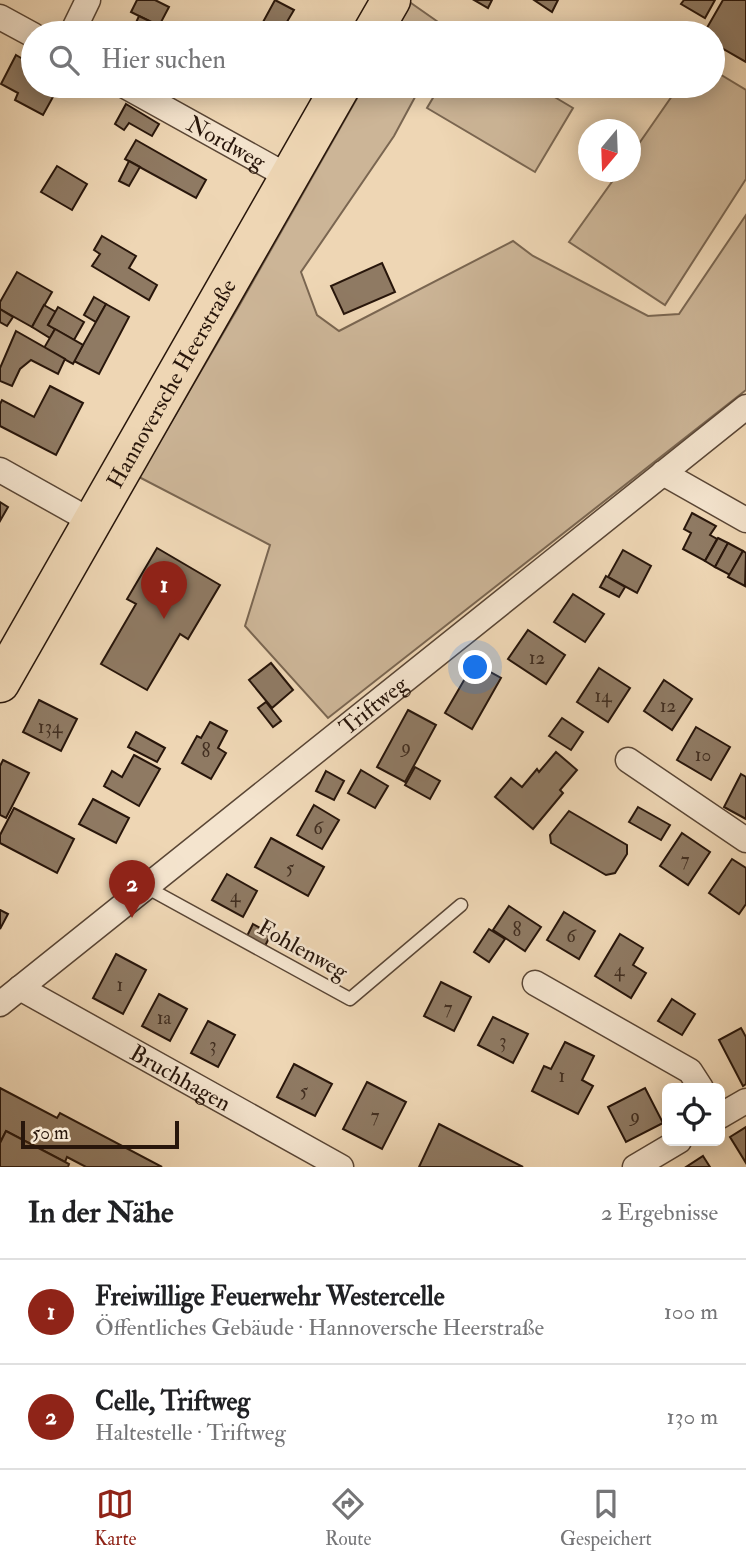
<!DOCTYPE html>
<html lang="de">
<head>
<meta charset="utf-8">
<style>
  :root { --surface:#fff; --page:#f2f2f2; --text:#202124; --muted:#757577; --line:#e0e0e0; --accent:#8f2418 }
  body { margin:0; font-family:"IM FELL Double Pica",serif; background:var(--page); color:var(--text) }
  .controls { position:absolute; right:21px; bottom:21px; display:grid; overflow:hidden; border-radius:10px; box-shadow:0 4px 18px #0003 }
  .controls button { width:63px; height:63px; display:grid; place-items:center; padding:0; border:0; border-bottom:2px solid var(--line); background:var(--surface); color:var(--text); font:35px sans-serif }
  .compass { position:absolute; left:578px; top:119px; width:63px; height:63px; border-radius:50%; background:var(--surface); box-shadow:0 4px 18px #0003; rotate:199deg }
  .scale { position:absolute; left:21px; bottom:18px; width:158px; box-sizing:border-box; padding-left:7px; border:4px solid #28160b; border-top:0; font-size:19px; line-height:24px; white-space:nowrap; color:#28160b; -webkit-text-stroke:5px #f4e4ce; paint-order:stroke }
  .you { position:absolute; left:476px; top:668px; width:24px; height:24px; margin:-18px; border:5px solid #fff; border-radius:50%; background:#1a73e8; box-shadow:0 0 0 10px #1a73e833 }
  .badge { display:grid; place-items:center; width:46px; height:46px; border-radius:50%; background:var(--accent); color:#fff; font-size:23px; font-weight:700 }
  .pin { position:absolute; translate:-50% -58px; filter:drop-shadow(0 2px 4px #0008) }
  .pin::after { content:''; position:absolute; top:37px; width:24px; height:21px; background:inherit; clip-path:polygon(0 0,100% 0,50% 100%) }
  .list { margin:0; padding:0; list-style:none }
  h2 { display:flex; justify-content:space-between; align-items:center; height:91px; margin:0; padding:0 28px; font-size:30px }
  h2 small { font-size:23px; font-weight:400; color:var(--muted) }
  .list li { display:grid; grid-template-columns:46px 1fr auto; gap:21px; align-items:center; box-sizing:border-box; height:105px; padding:0 28px; border-top:2px solid var(--line) }
  .list b { display:block; font-size:26px; white-space:nowrap }
  .list p { margin:0; font-size:23px; white-space:nowrap; color:var(--muted) }
  .list em { font-size:23px; font-style:normal; color:var(--muted) }
  .icon { flex:none; width:38px; height:38px; fill:none; stroke:currentColor; stroke-width:2; stroke-linecap:round; stroke-linejoin:round }
  .map { position:relative; flex:none; width:746px; height:1167px; overflow:hidden }
  .search { position:absolute; background:var(--surface); box-shadow:0 4px 18px #0003; left:21px; right:21px; top:21px; height:77px; display:flex; align-items:center; gap:18px; box-sizing:border-box; padding:0 24px; border-radius:38px; color:var(--muted); font-size:26px }
  .sheet { height:301px; background:var(--surface) }
  nav { display:flex; justify-content:space-around; align-items:center; box-sizing:border-box; height:98px; border-top:2px solid var(--line); background:var(--surface); font-size:19px; color:var(--muted) }
  nav a { display:grid; justify-items:center; gap:4px }
  nav .on { color:var(--accent) }
  .map>svg:first-child { display:block }
  .green { fill:#ccb597; stroke:#7a6651; stroke-width:2 }
  .building { fill:#8f7a63; stroke:#28160b; stroke-width:2 }
  .lines { fill:none; stroke-linecap:round; stroke-linejoin:round }
  .lane-casing { stroke:#5a4635; stroke-width:15 }
  .street-casing { stroke:#5a4635; stroke-width:27 }
  .primary-casing { stroke:#28160b; stroke-width:41 }
  .lane { stroke:#f4e4ce; stroke-width:12 }
  .street { stroke:#f4e4ce; stroke-width:24 }
  .primary { stroke:#eed6b4; stroke-width:38 }
  .labels { text-anchor:middle; stroke-width:5; stroke-linejoin:round; paint-order:stroke }
  .number-label { font-size:19px; fill:#422f21 }
  .street-label { font-size:23px; fill:#28160b; stroke:#f4e4ce }
</style>
</head>
<body>
<div class="map">
<svg width="746" height="1167" viewBox="0 0 746 1167">
  <rect width="100%" height="100%" fill="#eed6b4"/>
  <filter id="stains"><feTurbulence type="fractalNoise" baseFrequency=".00286" numOctaves="4"/><feColorMatrix values="0 0 0 0 .2 0 0 0 0 .09 0 0 0 0 .02 0 0 0 .5 -.17"/></filter>
  <radialGradient id="worn" r=".72"><stop offset=".6" stop-color="#630" stop-opacity="0"/><stop offset="1" stop-color="#630" stop-opacity=".3"/></radialGradient>
  <g class="green">
    <polygon points="411,3 451,31 450,33 394,33"/>
    <polygon points="713,70 746,90 746,179 665,305 569,242 619,172 630,172 631,155 679,86 713,86"/>
    <polygon points="364,86 421,86 394,136 301,272 317,315 339,331 513,241 533,256 648,316 679,314 746,215 746,390 328,718 245,626 270,545 139,477 239,306"/>
    <polygon points="440,86 536,86 573,108 535,172 427,108"/>
  </g>
  <g class="building">
    <polygon points="137,0 155,0 169,7 159,26 131,12"/>
    <polygon points="275,0 294,10 281,32 263,22"/>
    <polygon points="474,0 492,0 488,8"/>
    <polygon points="534,0 558,0 552,12"/>
    <polygon points="684,0 715,0 705,18 681,4"/>
    <polygon points="723,0 746,0 746,62 713,43 713,33 704,33"/>
    <polygon points="139,16 168,30 166,33 131,33"/>
    <polygon points="265,23 279,31 278,33 259,33"/>
    <polygon points="16,55 33,65 33,86 59,86 43,115 15,100 18,93 1,84"/>
    <polygon points="172,86 192,86 187,96 171,88"/>
    <polygon points="126,104 159,124 152,136 129,123 124,130 115,124"/>
    <polygon points="136,140 206,180 196,198 125,159"/>
    <polygon points="129,161 140,167 129,186 119,181"/>
    <polygon points="57,166 87,184 72,210 41,192"/>
    <polygon points="102,236 136,256 129,268 157,285 149,300 92,266 100,254 94,250"/>
    <polygon points="382,263 395,292 344,314 331,286"/>
    <polygon points="17,272 52,292 32,327 0,309 0,302"/>
    <polygon points="94,297 106,304 96,322 84,315"/>
    <polygon points="106,304 129,317 99,374 74,361"/>
    <polygon points="44,305 56,312 48,325 55,329 50,338 32,327"/>
    <polygon points="58,307 84,322 74,340 48,325"/>
    <polygon points="0,309 13,317 7,326 0,322"/>
    <polygon points="55,329 83,345 73,364 44,348"/>
    <polygon points="16,331 65,359 58,374 31,360 20,369 12,386 0,381 0,368"/>
    <polygon points="50,386 83,403 56,455 0,426 0,404 2,400 34,417"/>
    <polygon points="0,502 8,507 0,521"/>
    <polygon points="692,513 716,526 710,535 717,539 705,561 683,549 691,533 684,529"/>
    <polygon points="718,538 728,543 715,567 705,561"/>
    <polygon points="728,543 743,551 730,575 715,567"/>
    <polygon points="157,548 220,585 188,639 180,634 147,690 101,664 136,604 127,599"/>
    <polygon points="623,550 651,566 637,593 608,577"/>
    <polygon points="743,551 746,553 745,586 728,577"/>
    <polygon points="606,576 625,587 619,597 600,587"/>
    <polygon points="573,594 604,614 585,642 554,622"/>
    <polygon points="528,630 565,655 546,684 508,659"/>
    <polygon points="271,663 293,690 272,708 249,680"/>
    <polygon points="474,663 501,678 472,729 445,713"/>
    <polygon points="599,668 630,688 608,722 577,702"/>
    <polygon points="664,680 692,699 672,730 644,711"/>
    <polygon points="39,700 77,719 61,751 23,732"/>
    <polygon points="266,702 281,721 273,727 258,708"/>
    <polygon points="408,710 436,725 405,782 377,767"/>
    <polygon points="562,718 583,732 571,750 549,736"/>
    <polygon points="210,722 227,731 218,748 226,753 211,779 182,763 197,736 201,738"/>
    <polygon points="696,727 730,747 711,780 677,760"/>
    <polygon points="136,732 165,748 157,762 128,747"/>
    <polygon points="556,752 577,770 560,790 563,793 533,829 495,797 511,778 522,787 537,769 539,772"/>
    <polygon points="134,755 160,769 139,806 104,786 112,771 122,777"/>
    <polygon points="3,760 29,773 6,818 0,815 0,766"/>
    <polygon points="415,767 440,781 430,799 405,785"/>
    <polygon points="361,770 388,786 375,808 348,793"/>
    <polygon points="326,771 344,781 334,800 316,791"/>
    <polygon points="741,774 746,777 746,819 724,807"/>
    <polygon points="93,799 129,818 116,843 79,824"/>
    <polygon points="314,805 339,820 322,849 297,835"/>
    <polygon points="638,807 670,825 661,840 629,822"/>
    <polygon points="14,808 74,839 57,873 0,843 0,835"/>
    <polygon points="569,811 627,845 627,854 615,873 606,875 551,843 550,835"/>
    <polygon points="682,833 710,852 688,885 660,866"/>
    <polygon points="271,838 324,867 308,896 255,867"/>
    <polygon points="732,859 746,868 746,904 739,914 709,893"/>
    <polygon points="227,874 257,891 243,917 212,900"/>
    <polygon points="509,906 541,927 525,951 493,930"/>
    <polygon points="0,910 8,914 0,929"/>
    <polygon points="564,912 595,931 579,959 547,940"/>
    <polygon points="253,924 271,934 265,946 247,936"/>
    <polygon points="489,929 505,939 489,962 474,952"/>
    <polygon points="620,934 643,948 633,965 646,973 631,998 595,976"/>
    <polygon points="116,954 146,970 123,1014 93,998"/>
    <polygon points="441,982 471,997 454,1031 424,1016"/>
    <polygon points="159,994 187,1009 170,1041 142,1026"/>
    <polygon points="672,999 695,1014 682,1035 658,1021"/>
    <polygon points="493,1017 528,1034 513,1063 478,1045"/>
    <polygon points="208,1021 235,1035 218,1067 191,1053"/>
    <polygon points="741,1028 746,1037 746,1084 743,1086 719,1040"/>
    <polygon points="565,1042 594,1056 582,1080 593,1086 578,1114 532,1091 544,1066 551,1069"/>
    <polygon points="294,1064 332,1084 315,1116 277,1097"/>
    <polygon points="367,1082 406,1102 382,1149 343,1129"/>
    <polygon points="0,1088 57,1118 60,1113 162,1167 86,1167 67,1157 65,1162 6,1131 0,1143"/>
    <polygon points="645,1088 663,1123 626,1142 608,1107"/>
    <polygon points="439,1124 523,1167 419,1167"/>
    <polygon points="746,1127 746,1163 730,1137"/>
    <polygon points="6,1131 69,1164 68,1167 0,1167 0,1143"/>
    <polygon points="703,1156 710,1167 686,1167"/>
  </g>
  <g class="lines">
    <g class="lane-casing">
      <polyline id="lane" points="146,887 350,999 461,905"/>
    </g>
    <g class="street-casing">
      <g id="street">
        <polyline points="0,17 33,35"/>
        <polyline points="72,33 88,0"/>
        <path id="s1" d="M125,86L289,177"/>
        <polyline points="0,470 91,521"/>
        <polyline points="663,473 746,520"/>
        <polyline points="628,760 746,840"/>
        <polyline points="535,983 690,1071 701,1088"/>
        <path id="s2" d="M20,988L341,1167"/>
        <path id="s3" d="M0,1004L746,407"/>
        <polyline points="720,1116 746,1101"/>
        <polyline points="635,1167 679,1141"/>
      </g>
    </g>
    <g class="primary-casing">
      <g id="primary">
        <polyline points="372,33 391,0"/>
        <path id="s4" d="M0,683L341,86"/>
      </g>
    </g>
    <use href="#lane" class="lane"/>
    <use href="#street" class="street"/>
    <use href="#primary" class="primary"/>
  </g>
  <g class="labels">
    <g class="number-label">
      <text x="537" y="664">12</text>
      <text x="603" y="702">14</text>
      <text x="668" y="712">12</text>
      <text x="50" y="733">134</text>
      <text x="406" y="753">9</text>
      <text x="206" y="757">8</text>
      <text x="703" y="761">10</text>
      <text x="318" y="834">6</text>
      <text x="685" y="866">7</text>
      <text x="290" y="874">5</text>
      <text x="235" y="902">4</text>
      <text x="517" y="936">8</text>
      <text x="571" y="942">6</text>
      <text x="619" y="976">4</text>
      <text x="120" y="991">1</text>
      <text x="448" y="1014">7</text>
      <text x="164" y="1024">1a</text>
      <text x="503" y="1047">3</text>
      <text x="213" y="1051">3</text>
      <text x="562" y="1082">1</text>
      <text x="304" y="1097">5</text>
      <text x="375" y="1122">7</text>
      <text x="635" y="1122">9</text>
    </g>
    <g class="street-label">
      <text dy="8" stroke="none"><textPath href="#s1" startOffset="116">Nordweg</textPath></text>
      <text dy="8" stroke="none"><textPath href="#s4" startOffset="345">Hannoversche Heerstraße</textPath></text>
      <text dy="8" stroke="none"><textPath href="#s3" startOffset="478">Triftweg</textPath></text>
      <text transform="translate(303 949) rotate(29)" y="8">Fohlenweg</text>
      <text dy="8" stroke="none"><textPath href="#s2" startOffset="184">Bruchhagen</textPath></text>
    </g>
  </g>
  <rect width="100%" height="100%" filter="url(#stains)"/>
  <rect width="100%" height="100%" fill="url(#worn)"/>
</svg>
<div class="controls">
<button><svg class="icon" aria-label="locate" viewBox="0 0 24 24"><circle cx="12" cy="12" r="6"/><path d="M12 2v4M12 18v4M2 12h4M18 12h4"/></svg></button>
</div>
<svg class="compass" viewBox="-18 -18 36 36"><path d="M0-13l5 13h-10z" fill="#e53935"/><path d="M0 13l5-13h-10z" fill="#757577"/></svg>
<div class="scale">50 m</div>
<div class="you"></div>
<div class="pin badge" style="left:164px;top:619px">1</div>
<div class="pin badge" style="left:132px;top:918px">2</div>
<div class="search"><svg class="icon" aria-label="search" viewBox="0 0 24 24"><circle cx="10" cy="10" r="6"/><path d="M15 15l6 6"/></svg>Hier suchen</div>
</div>
<section class="sheet">
<h2>In der Nähe<small>2 Ergebnisse</small></h2>
<ul class="list">
<li><span class="badge">1</span><div><b>Freiwillige Feuerwehr Westercelle</b><p>Öffentliches Gebäude · Hannoversche Heerstraße</p></div><em>100 m</em></li>
<li><span class="badge">2</span><div><b>Celle, Triftweg</b><p>Haltestelle · Triftweg</p></div><em>130 m</em></li>
</ul>
</section>
<nav>
<a class="on"><svg class="icon" aria-label="map" viewBox="0 0 24 24"><path d="M3 6l6-2 6 2 6-2v14l-6 2-6-2-6 2zM9 4v14M15 6v14"/></svg>Karte</a>
<a><svg class="icon" aria-label="directions" viewBox="0 0 24 24"><path d="M12 3l9 9-9 9-9-9zM9 14v-3h6M13 9l2 2-2 2"/></svg>Route</a>
<a><svg class="icon" aria-label="saved" viewBox="0 0 24 24"><path d="M7 4h10v16l-5-4-5 4z"/></svg>Gespeichert</a>
</nav>
</body>
</html>
